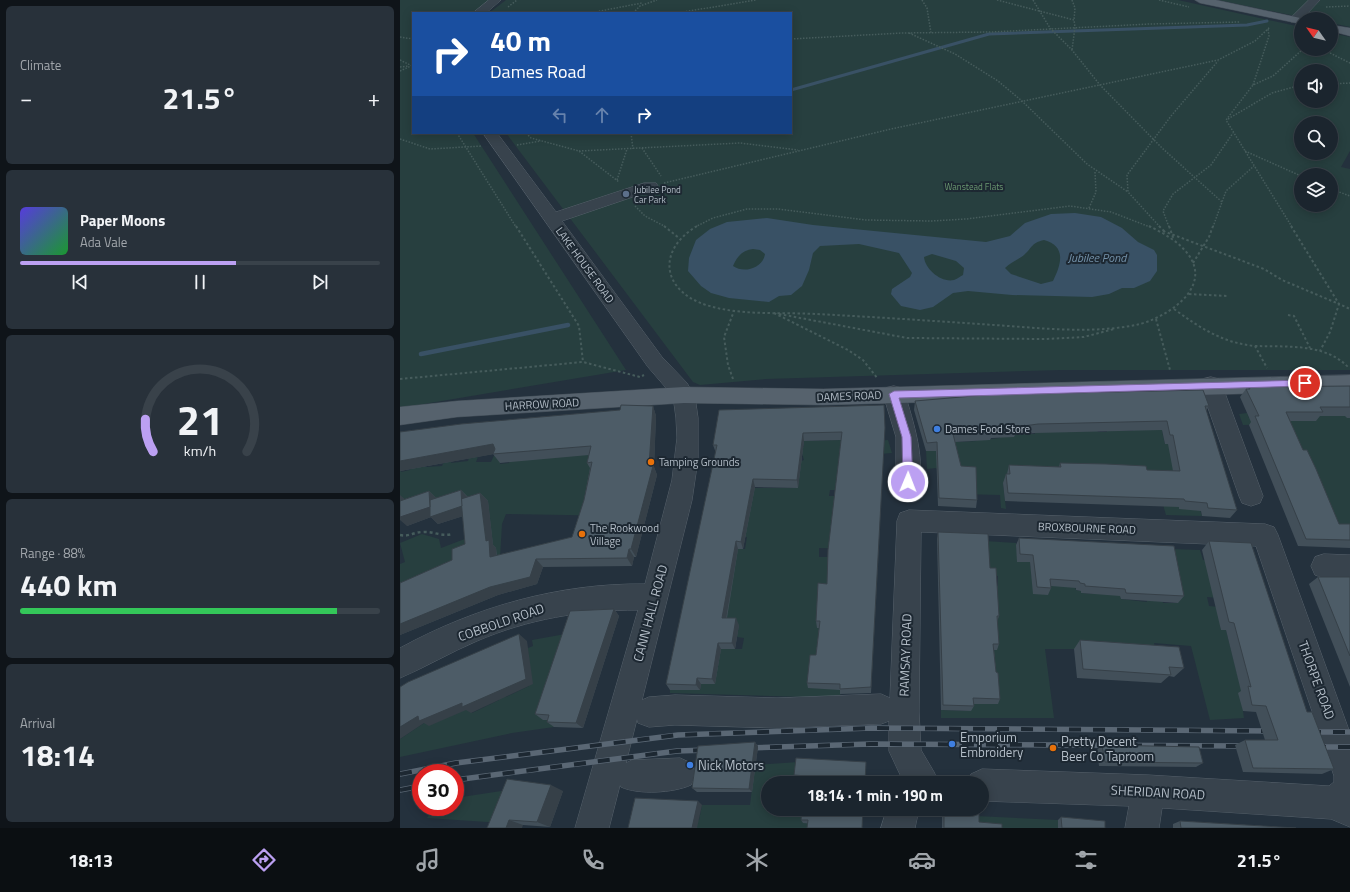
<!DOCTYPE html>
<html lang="en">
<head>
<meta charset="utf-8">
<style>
	:root { --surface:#1b252e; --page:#28313a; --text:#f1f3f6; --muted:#a0a5aa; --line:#39424a; --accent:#bca0f2 }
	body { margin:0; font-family:"Titillium Web",sans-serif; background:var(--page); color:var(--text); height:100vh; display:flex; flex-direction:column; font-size:15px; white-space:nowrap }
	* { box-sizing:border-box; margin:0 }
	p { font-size:13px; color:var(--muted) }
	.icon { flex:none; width:22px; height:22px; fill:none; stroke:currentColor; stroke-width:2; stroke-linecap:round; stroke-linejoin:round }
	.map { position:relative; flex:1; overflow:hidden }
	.sheet { display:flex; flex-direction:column; gap:6px; padding:6px; background:#0f1419; width:400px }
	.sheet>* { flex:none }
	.hud { position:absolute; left:12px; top:12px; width:380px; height:122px; border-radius:0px; box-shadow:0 2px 10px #0003,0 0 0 1px var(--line); background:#1a4fa0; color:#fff; overflow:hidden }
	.needle { width:26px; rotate:304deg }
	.buttons { position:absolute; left:894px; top:12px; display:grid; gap:8px }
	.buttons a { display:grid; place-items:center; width:44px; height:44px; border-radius:50%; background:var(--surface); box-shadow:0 2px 10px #0003,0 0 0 1px var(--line); font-size:20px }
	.speed { position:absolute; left:12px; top:764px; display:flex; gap:8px; font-size:20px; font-weight:700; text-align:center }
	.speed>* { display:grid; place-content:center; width:52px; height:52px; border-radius:50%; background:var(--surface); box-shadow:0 2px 10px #0003,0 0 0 1px var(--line); line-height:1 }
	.speed .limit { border:6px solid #d22; background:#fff; color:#111 }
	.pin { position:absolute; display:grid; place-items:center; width:34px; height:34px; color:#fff; margin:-17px; border:2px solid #fff; border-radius:50%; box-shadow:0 1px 4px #0007 }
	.me { position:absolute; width:44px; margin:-22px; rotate:1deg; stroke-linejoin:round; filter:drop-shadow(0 0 3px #0008) }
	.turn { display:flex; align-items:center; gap:14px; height:84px; padding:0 12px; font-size:18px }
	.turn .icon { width:52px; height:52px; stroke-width:2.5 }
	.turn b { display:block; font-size:28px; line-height:34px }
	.lanes { display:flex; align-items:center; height:38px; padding:0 12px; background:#0003; justify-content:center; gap:20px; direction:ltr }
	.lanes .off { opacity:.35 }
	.big { font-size:30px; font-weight:700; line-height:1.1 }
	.sheet .card { flex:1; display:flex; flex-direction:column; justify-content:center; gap:6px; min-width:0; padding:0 14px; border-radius:6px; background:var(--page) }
	.sheet .dial { align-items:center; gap:0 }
	.dial svg { height:104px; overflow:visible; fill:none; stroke:var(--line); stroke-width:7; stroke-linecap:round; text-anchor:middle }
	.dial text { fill:var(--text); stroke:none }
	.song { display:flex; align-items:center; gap:12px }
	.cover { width:48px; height:48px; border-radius:6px; background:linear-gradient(135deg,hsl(250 70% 55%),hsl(130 70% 35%)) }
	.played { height:4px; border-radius:2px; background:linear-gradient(90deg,var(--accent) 60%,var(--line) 60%) }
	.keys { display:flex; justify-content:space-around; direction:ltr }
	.heat { display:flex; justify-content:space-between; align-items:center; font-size:22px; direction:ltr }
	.charge { height:6px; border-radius:3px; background:linear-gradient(90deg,#34c759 88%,var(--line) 0) }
	.trip { position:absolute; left:361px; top:776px; width:228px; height:40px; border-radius:20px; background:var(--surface); box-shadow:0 2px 10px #0003,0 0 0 1px var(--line); font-weight:700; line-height:40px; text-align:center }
	.dock { display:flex; height:64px; justify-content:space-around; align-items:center; background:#0b0f12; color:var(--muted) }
	.dock .icon { width:28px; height:28px }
	.dock .active { color:var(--accent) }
	.dock b { font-size:18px; color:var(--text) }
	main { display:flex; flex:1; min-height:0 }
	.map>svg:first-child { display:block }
	.green { fill:#273f3f; fill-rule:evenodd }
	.water { fill:#395165; fill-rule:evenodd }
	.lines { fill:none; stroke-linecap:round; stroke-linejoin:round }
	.stream-far1 { stroke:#395165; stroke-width:3 }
	.stream { stroke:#395165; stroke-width:4.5 }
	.minor-casing { stroke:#56616b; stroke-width:1 }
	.major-casing { stroke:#414c56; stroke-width:1 }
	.path-far2 { stroke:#465c5c; stroke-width:1.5; stroke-dasharray:1.5 1.5; stroke-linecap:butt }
	.path-far1 { stroke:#465c5c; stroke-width:2; stroke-dasharray:2.5 2.5; stroke-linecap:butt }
	.path { stroke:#465c5c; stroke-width:2.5; stroke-dasharray:3 3; stroke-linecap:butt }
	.minor { fill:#38434d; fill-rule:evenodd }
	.major { fill:#56626d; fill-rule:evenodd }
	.rail-casing { stroke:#5a6774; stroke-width:5.5 }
	.rail { stroke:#1d2832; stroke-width:4; stroke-dasharray:12; stroke-linecap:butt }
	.wall { fill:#424f59 }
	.shaded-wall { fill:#364048 }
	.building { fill:#4d5c67; stroke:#364048 }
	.route { fill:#bca0f2; stroke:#7a689d }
	.service-dot { fill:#5c6f8a; stroke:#1d2832; stroke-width:1.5 }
	.shop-dot { fill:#3f7fe0; stroke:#1d2832; stroke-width:1.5 }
	.food-dot { fill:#e8710a; stroke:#1d2832; stroke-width:1.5 }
	.labels { text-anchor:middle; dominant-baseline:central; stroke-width:4; stroke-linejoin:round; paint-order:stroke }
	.far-park-label { font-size:9px; fill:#6b9971; stroke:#1d2832 }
	.far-poi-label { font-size:9px; fill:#b4bec8; stroke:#1d2832; text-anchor:start }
	.street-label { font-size:11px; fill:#b4bec8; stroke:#1d2832 }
	.poi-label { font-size:11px; fill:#b4bec8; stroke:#1d2832; text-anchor:start }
	.water-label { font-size:12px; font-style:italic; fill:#7492aa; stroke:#1d2832 }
	.near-street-label { font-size:13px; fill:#b4bec8; stroke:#1d2832 }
	.near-poi-label { font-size:13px; fill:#b4bec8; stroke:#1d2832; text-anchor:start }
</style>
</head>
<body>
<main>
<section class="sheet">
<div class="card"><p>Climate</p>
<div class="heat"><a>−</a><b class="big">21.5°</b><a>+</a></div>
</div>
<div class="card">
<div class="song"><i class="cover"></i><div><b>Paper Moons</b><p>Ada Vale</p></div></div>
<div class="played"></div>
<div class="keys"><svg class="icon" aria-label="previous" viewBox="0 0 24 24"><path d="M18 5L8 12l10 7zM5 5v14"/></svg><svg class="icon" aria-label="pause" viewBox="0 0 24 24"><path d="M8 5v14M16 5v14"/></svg><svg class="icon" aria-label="next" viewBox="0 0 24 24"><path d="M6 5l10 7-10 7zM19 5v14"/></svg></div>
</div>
<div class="card dial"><svg viewBox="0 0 100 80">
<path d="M14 69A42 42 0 1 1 86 69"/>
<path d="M14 69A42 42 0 0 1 8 44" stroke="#bca0f2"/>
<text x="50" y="56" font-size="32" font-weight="700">21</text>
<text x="50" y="72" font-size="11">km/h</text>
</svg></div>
<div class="card"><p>Range · 88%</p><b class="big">440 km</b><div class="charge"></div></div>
<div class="card"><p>Arrival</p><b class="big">18:14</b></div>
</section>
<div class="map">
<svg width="950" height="828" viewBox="0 0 950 828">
	<rect width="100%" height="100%" fill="#24313d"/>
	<g class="green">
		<path d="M0,0H91L73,13H13V133H73L226,370L0,408Z"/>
		<path d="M106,0H778L901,27V49H931V33L950,37V151L941,167L950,169V370H661L366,379L300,385L293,382L106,133H391V13H89ZM901,71H931V101H901ZM901,123H931V153H901ZM901,175H931V205H901Z"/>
		<path d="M818,0H950V27L931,23V19H910Z"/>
		<path d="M687,401L698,432H707L702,419L714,418L719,431H733L729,418L781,432L762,431L765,444H780L802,516L766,515L758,487L659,484L607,473V483H603L606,509L601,508L600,495L560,494L536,468L527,469L526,451L553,450L548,428L558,442L577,441L572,425L584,440L600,438L594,423H598L606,437H614L612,429L624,427L625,434H635L632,422Z"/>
		<path d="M847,413L849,418L944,414L950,418V533L931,532L881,424L843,425L839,414Z"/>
		<path d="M440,432L475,441L488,440L492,453L441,457L438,490H430L429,496H437L452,549L419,548V557H431L428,591L418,590L417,601H426L417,628H421L441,690L440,698L270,693V690H300L307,649H342L344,638L337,637L339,625H312L338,549H345L347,537L328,536L338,488H398L401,461L404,460L402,453L395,447H404V441L440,440Z"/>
		<path d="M104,448L100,464L109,463L110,460L206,452L223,516L106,514L102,524L100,558L0,591V564L5,562L0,543L22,534L39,539L41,548L91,529L88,502H0V460L5,457L1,472L10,470L12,462L26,467L42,466L48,453L55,452L51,463L68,461L71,451H80L76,462H91L97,449Z"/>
		<path d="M585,541L616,543L618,562H630L634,594L645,571L675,587L676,590L681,591V593L695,594L717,577L721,599L747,602L742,578L760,589L763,603H777L770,549L800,550L803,560L818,561L830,599L807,597L809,606L819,607L821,630H826L840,685L855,687L843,711L844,718L810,720L791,646L754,643L756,655L674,649H645L654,718H541V710L571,711V703L597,704L567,585L598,586V576L588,575Z"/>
		<path d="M171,633L142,719L156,720L154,727L112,733L0,757V739L63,697L72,713L99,700L98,679L106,697L129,686L128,648L133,646L132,640Z"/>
		<path d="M398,762L432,781V783H368V809H404L410,823L409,828H266L268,818L299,820L302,805H350L355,765Z"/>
		<path d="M108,790L119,824L27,818L34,807H55V798Z"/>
		<path d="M576,816L658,820V828H598L576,825Z"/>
	</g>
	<path class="water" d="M675,213L701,217L722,228L738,242L754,250L757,255V271L750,281L734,288H722L709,294L692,297L612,295L568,291L553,293L533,307L520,310L501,306L491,294L492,289L510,277L512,273L499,253L459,244L420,246L413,253L409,270L402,286L391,295L379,296L369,302L329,298L311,293L301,286L288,271L289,258L296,240L310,229L327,222L367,218L413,225L586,242L610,236L625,223L651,214ZM644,240C667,246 661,265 653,281L641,284L611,274L605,268C611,262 618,260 624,255C633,247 631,243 644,240ZM353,249L360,250L365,254C363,268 344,274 333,266C337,256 343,250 353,249ZM532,254L556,261L564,268L563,275C561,276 557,279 554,280C541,283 525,269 524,257Z"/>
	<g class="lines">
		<path class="stream-far1" d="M391,90L589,34L847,25L867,21"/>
		<path class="stream" d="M21,354L168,325"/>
		<defs>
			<g id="minor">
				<path d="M89,0H101L86,13H73Z"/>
				<path d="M909,0H920L899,22H891L889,20Z"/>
				<path d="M83,133H97L156,212L244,183H256L258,186L256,189L162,221L262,357L287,383L295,397L298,418V459L292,500L242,700L249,697L275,695L377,698L481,694L490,698L497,521L500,513L509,510L865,524L874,527L878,535L950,733V827L931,819L762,808L759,828H725L729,806L582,801V783H567L571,774L582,769L748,775L929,786L934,782V776L856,546L521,532L519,712L521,750L534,772L539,783H504L489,751V721L481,724L377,728L275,725L249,727L238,723L237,719L226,763L232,760L280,758L291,763L296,774L291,785C273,793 239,795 221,787L220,785L209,828H175L238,610C182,610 128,619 77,641C51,652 26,667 0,678V648C75,607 159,583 245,584L272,480L277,438L276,418L273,396L248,367Z"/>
				<path d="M811,377L819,379L822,385L863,496L860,503L851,506L842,503L839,496L800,385L803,379Z"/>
				<path d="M494,386L502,388L505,394C512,418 528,465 516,489L508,492L500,489L496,482V437L483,394L486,388Z"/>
				<path d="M924,554L950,555V579L924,578L915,575L911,566L915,557Z"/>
				<path d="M487,809H519L515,828H481Z"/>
			</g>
			<g id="major">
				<path d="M795,0H816L905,19H901V24L800,3Z"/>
				<path d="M931,25L950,28V36L931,31Z"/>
				<path d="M950,375V391L423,405L284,403L57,417L0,425V407L57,401L284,387L423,389Z"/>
			</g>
		</defs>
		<use href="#minor" class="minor-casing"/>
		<use href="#major" class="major-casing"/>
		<g class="path-far2">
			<path d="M522,0L527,8L531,33"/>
			<path d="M597,0L674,20L675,27L672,50"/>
			<path d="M633,0L650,28L672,50L700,85L762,148L822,202"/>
			<path d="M672,0L675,8L674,20"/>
			<path d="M759,0L789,7"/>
			<path d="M108,7L117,0"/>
			<path d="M926,7L950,6"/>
			<path d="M190,13L242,3"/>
			<path d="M233,13L240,6L257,0"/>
			<path d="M277,13L356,0"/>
			<path d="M509,33L555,54L598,81L622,101L687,164L728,192"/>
			<path d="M0,37L13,39"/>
			<path d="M391,39L502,33L591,32L750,24L840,22"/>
			<path d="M922,49L950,63"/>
			<path d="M0,60L12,66"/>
			<path d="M0,67L9,66"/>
			<path d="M0,71L13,65"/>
			<path d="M931,84L950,83"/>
			<path d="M853,85L869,36L868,29"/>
			<path d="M828,119L872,93L901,85"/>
			<path d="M57,133L116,227"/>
			<path d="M126,133L131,138L179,151L219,182"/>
			<path d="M231,133L233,149"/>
			<path d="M0,139L30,149L82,146"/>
			<path d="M117,145L141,141"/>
			<path d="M242,148L261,176"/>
			<path d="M179,151L340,143L398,150"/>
			<path d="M845,151L901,176"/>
			<path d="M217,180L227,149"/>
			<path d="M264,183L491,129L818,60L855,41L870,27"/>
			<path d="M931,189L950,196"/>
			<path d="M235,206L245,216L266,227"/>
			<path d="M689,208L696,192L695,172"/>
			<path d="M295,227L313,218L347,209H378L466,220L531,221L566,219L670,206L711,212L750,227"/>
			<path d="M760,227L728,192L727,175L771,116L818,61"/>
			<path d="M769,227L763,211L773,194L811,165L833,133"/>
			<path d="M813,227L826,191L854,166"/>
			<path d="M892,227L826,120L853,85L873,76L903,49"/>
		</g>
		<g class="path-far1">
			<path d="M116,226L179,326L183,362"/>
			<path d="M264,226L279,238"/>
			<path d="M297,226C257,250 261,290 306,305C341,316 380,312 416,314C475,317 535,321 594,325C641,328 689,334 736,325C764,319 814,289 788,254C778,241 763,233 749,226"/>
			<path d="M759,226L765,232"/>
			<path d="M769,226L774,240"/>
			<path d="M891,226L939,304L950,309"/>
			<path d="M763,231L864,269L882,280L939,304L930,332L920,351"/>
			<path d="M793,263L809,237L813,226"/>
			<path d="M789,294L827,296"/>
			<path d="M774,309C800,328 823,343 855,346L867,368"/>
			<path d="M374,313L448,350L463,360L478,379"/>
			<path d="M379,314L507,338L646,339L684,337L714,329"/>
			<path d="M888,315L894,316L910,348"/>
			<path d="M756,319L770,370"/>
			<path d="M855,346C886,347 925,343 948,367"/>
			<path d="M0,379L183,362L240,377L244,375"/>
			<path d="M333,379L328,365L324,337L334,311"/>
		</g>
		<path class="path" d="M0,535C9,537 14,532 23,532C33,531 41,537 52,534"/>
		<use href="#minor" class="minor"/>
		<use href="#major" class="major"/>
		<defs>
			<g id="rail">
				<path d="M909,732H950"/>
				<path d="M914,747H950"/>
				<path d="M346,748L470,744L846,746"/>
				<path d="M0,774L56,763L278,735L471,728L873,731"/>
				<path d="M55,780L277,751L308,750"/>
				<path d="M0,790L21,786"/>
			</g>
		</defs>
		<use href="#rail" class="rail-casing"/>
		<use href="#rail" class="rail"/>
	</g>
	<g class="wall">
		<path d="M950,386V418H947L945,416H920L916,421H890L903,450L939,524H950V548L898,546L849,425L851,422L840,397L846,389H848L849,387Z"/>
		<path d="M620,394L809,406L806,411L837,510L830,518L802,516L801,511L779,509V507L605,501L603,483L606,474H607L609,465L659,467L660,463L747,470L773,471L768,444H765L762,430L635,433L615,435L614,437L591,438L590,440L555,442L561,466L577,500L576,508L538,506L536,451H526L514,410L515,401Z"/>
		<path d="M484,405L471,693L440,694V690L408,688L407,683L416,655L419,628H417L416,621L427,584L441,440L404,441L398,488L355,487L343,549H338L327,618L339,625L335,649H321L315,684H301L300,690H270L266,684L316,453L313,445Z"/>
		<path d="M253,406L256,416L254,467L257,475L236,557H234L232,566L143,567L137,584L98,595L0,635V583L52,560L65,544L63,516L38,524L31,517L7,526L5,499L29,491L36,498L61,490L68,497L80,493L88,501L93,545L96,548L97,556L172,537L184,500L190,468L187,463L189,455L100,463L93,454L0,471V432L220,410Z"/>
		<path d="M538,532L590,568L599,616L597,622L599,644L597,650H594L596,672L600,699L598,704H574V706L571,711L541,710L537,539Z"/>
		<path d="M619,538L784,596L778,603L721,599L720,596L681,593V591L676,590V588L651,586V588L648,595L633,594L630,562H617L616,545Z"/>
		<path d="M809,541L907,712L934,769L922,774L843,772L835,745L845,740H865L856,712L843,711L838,693L841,691L826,630H821L802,550Z"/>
		<path d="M918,577H950V687L909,584Z"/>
		<path d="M214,609L219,616L183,728L154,727L147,722V720H143L135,714Z"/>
		<path d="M680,640L784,668L774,677L769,676L761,683L677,678L674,649Z"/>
		<path d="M355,742L358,747L352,792H297L292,788Z"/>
		<path d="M702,745L803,763L796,767L699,766L697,750Z"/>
		<path d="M466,762V766L406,779H396L394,775Z"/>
		<path d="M163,791L150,827L123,825L87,828Z"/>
		<path d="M402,809L463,828L403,823L401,820Z"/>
		<path d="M544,810L579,822L602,828H542V814Z"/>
		<path d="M661,817L705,828H658V820Z"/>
		<path d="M780,821L896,828H773V824Z"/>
	</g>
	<g class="shaded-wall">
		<path d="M253,406L256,416L254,467L257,475L236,557L231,549L249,466Z"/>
		<path d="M403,433L404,441L398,488L397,480Z"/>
		<path d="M485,436L471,693V687Z"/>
		<path d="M93,444L100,453L0,471V461Z"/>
		<path d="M353,479L355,487L343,549L341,542Z"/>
		<path d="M61,490L68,498L70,514L38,524L31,517L7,526L0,520V510L29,491L37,499Z"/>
		<path d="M80,493L88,501L93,545L96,548L97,565L90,557L86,541Z"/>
		<path d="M0,495L6,500L0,504Z"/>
		<path d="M336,541L338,549L325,625L322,618Z"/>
		<path d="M229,549L234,557L232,566L227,558Z"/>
		<path d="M136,559L143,567L137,584L98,595L0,635V624Z"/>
		<path d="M214,609L219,616L183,728L176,723Z"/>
		<path d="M336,618L339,625L335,649L332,643Z"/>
		<path d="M119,634L127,641L133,684L71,713L66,710L29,726L24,723L0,739V727Z"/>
		<path d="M318,643L321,649L315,684L312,679Z"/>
		<path d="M297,678L301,684L300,690L296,685Z"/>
		<path d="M355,742L358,747L352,792L349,789Z"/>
		<path d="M151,785L163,791L150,827L137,822Z"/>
		<path d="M298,801L302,805L297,828H292Z"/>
		<path d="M109,820L123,825L122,828H106Z"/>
	</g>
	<g class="building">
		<path d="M950,386V407H920L923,412H886L903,450H907L916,469L939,524H950V540L906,539L855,416H859L846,389H850L849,387Z"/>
		<path d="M803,390L809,406H805L837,510L808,508L807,503L785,501L784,499L608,493L606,474H610L609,465L661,467L660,463L706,464L746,466L747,470L780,471L773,435H770L767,421L638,424L616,427L617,429H592V431L553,434L561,466L576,467L577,500L539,498L537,442L527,443L515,401L608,393H620V394Z"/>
		<path d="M221,405L253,406L249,466H253L231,549H229L227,558L136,559L130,577L90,587L0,624V583L52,560V549L65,544L61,499L80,493L86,541L89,540L90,557L172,537L184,500L192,462L187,463L191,446L93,454L95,449L93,444L0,461V432L61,424L220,410Z"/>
		<path d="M484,405L485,428L471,687L440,689V684L407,683L410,655H416L420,621H416L418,583L427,584L428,550L442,432L403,433L397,480L353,479L341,542L336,541L322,618H336L332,643H318L312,679L297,678L296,685L266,684L317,445H313L319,410Z"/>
		<path d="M61,490L62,506L30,517V500Z"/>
		<path d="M29,491L30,507L0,517V501Z"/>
		<path d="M538,532L588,534L590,568H596L599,616H597L599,644H593L596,672L598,673L600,699L573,698L574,706L543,705Z"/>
		<path d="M619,538L774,546L784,596L726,593L725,589L685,586V584L680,583L679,581L650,579L651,588L637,587L633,555L620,554Z"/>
		<path d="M809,541L851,543L907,712H912L934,769L853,768L845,740H878L866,706L852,705L848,686L851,687L834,623L829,622Z"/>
		<path d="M918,577H950V656Z"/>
		<path d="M214,609L176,723L147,722L149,715L135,714L170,611Z"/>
		<path d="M119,634L126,679L62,707V703L19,721L18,716L0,727V687L8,682Z"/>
		<path d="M680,640L779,647L784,668L769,667L771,675L683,669Z"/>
		<path d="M355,742L349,789L292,788L298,746Z"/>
		<path d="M702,745L799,747L803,763L705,762Z"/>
		<path d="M396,758L466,762L465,783H405L406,776L394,775Z"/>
		<path d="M107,779L151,785L137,822L109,820L106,828H87Z"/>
		<path d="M235,798L298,801L292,828H228Z"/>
		<path d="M402,809H463L462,828H407L408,820H401Z"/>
		<path d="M544,810L579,812V822L602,824V828H544Z"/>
		<path d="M661,817L705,821V828H662Z"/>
		<path d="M780,821L896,828H781Z"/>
	</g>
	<path class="route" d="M905,380L910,383L905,386L499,398L511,437L513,482L508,487L503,482L502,437L489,394L494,391Z"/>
	<circle class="service-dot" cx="226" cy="194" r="4"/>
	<g class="shop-dot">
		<circle cx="537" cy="429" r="4"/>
		<circle cx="552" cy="744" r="4"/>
		<circle cx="290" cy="765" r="4"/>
	</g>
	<g class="food-dot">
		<circle cx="251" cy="462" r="4"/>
		<circle cx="182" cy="534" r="4"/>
		<circle cx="653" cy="748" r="4"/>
	</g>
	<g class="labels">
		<g class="far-park-label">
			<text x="574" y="186">Wanstead Flats</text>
		</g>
		<g class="far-poi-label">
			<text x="234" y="189">Jubilee Pond<tspan x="234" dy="10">Car Park</tspan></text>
		</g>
		<g class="street-label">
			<text transform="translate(185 265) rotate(54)">LAKE HOUSE ROAD</text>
			<text transform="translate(449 396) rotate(-2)">DAMES ROAD</text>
			<text transform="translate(142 404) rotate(-3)">HARROW ROAD</text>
			<text transform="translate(687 528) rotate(2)">BROXBOURNE ROAD</text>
		</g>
		<g class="poi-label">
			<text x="545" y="429">Dames Food Store</text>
			<text x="259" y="462">Tamping Grounds</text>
			<text x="190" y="528">The Rookwood<tspan x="190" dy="13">Village</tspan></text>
		</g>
		<g class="water-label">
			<text x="697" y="257">Jubilee Pond</text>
		</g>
		<g class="near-street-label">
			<text transform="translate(250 613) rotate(-75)">CANN HALL ROAD</text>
			<text transform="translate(101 622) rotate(-19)">COBBOLD ROAD</text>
			<text transform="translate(505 655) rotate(-88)">RAMSAY ROAD</text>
			<text transform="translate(917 680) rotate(70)">THORPE ROAD</text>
			<text transform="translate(758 792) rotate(3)">SHERIDAN ROAD</text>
		</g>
		<g class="near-poi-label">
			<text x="560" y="737">Emporium<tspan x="560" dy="15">Embroidery</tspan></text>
			<text x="661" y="741">Pretty Decent<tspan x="661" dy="15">Beer Co Taproom</tspan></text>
			<text x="298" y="765">Nick Motors</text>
		</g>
	</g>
</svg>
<div class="buttons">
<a><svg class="needle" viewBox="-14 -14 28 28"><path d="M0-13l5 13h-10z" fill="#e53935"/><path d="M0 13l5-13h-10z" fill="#a0a5aa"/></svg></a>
<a><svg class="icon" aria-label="sound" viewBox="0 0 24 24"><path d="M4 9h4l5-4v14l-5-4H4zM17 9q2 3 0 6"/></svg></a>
<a><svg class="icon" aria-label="search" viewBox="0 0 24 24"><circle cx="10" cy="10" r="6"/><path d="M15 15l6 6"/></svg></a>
<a><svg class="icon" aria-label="layers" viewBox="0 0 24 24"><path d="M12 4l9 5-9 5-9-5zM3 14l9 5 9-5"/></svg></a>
</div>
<div class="speed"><div class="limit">30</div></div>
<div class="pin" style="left:905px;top:383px;background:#d93025"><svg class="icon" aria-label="arrive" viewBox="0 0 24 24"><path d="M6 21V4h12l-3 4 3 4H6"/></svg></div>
<svg class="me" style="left:508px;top:482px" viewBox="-20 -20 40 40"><circle r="17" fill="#bca0f2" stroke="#fff" stroke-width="3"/><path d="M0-11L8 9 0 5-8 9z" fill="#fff"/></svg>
<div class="trip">18:14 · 1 min · 190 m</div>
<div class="hud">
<div class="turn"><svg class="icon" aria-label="right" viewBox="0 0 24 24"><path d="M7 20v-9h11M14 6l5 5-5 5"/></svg><div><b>40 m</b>Dames Road</div></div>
<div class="lanes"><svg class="icon off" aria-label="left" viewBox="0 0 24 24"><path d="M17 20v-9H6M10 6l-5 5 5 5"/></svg><svg class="icon off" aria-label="ahead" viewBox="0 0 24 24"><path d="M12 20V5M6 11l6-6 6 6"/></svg><svg class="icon" aria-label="right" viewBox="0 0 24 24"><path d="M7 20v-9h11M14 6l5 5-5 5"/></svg></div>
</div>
</div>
</main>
<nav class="dock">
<b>18:13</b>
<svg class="icon active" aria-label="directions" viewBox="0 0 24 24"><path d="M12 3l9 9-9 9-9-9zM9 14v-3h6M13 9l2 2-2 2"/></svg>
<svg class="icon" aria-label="music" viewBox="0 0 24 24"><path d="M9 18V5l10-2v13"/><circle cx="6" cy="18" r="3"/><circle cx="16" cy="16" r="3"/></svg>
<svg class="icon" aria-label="phone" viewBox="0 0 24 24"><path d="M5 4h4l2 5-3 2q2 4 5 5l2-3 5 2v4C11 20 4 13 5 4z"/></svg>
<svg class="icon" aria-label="climate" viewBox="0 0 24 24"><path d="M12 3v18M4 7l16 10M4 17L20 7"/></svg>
<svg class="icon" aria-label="car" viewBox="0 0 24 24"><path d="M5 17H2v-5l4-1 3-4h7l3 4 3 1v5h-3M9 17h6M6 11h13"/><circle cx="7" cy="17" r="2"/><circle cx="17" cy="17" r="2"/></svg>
<svg class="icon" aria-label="filters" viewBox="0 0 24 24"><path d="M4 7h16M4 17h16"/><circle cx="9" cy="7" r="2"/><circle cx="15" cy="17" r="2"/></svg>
<b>21.5°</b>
</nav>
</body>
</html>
